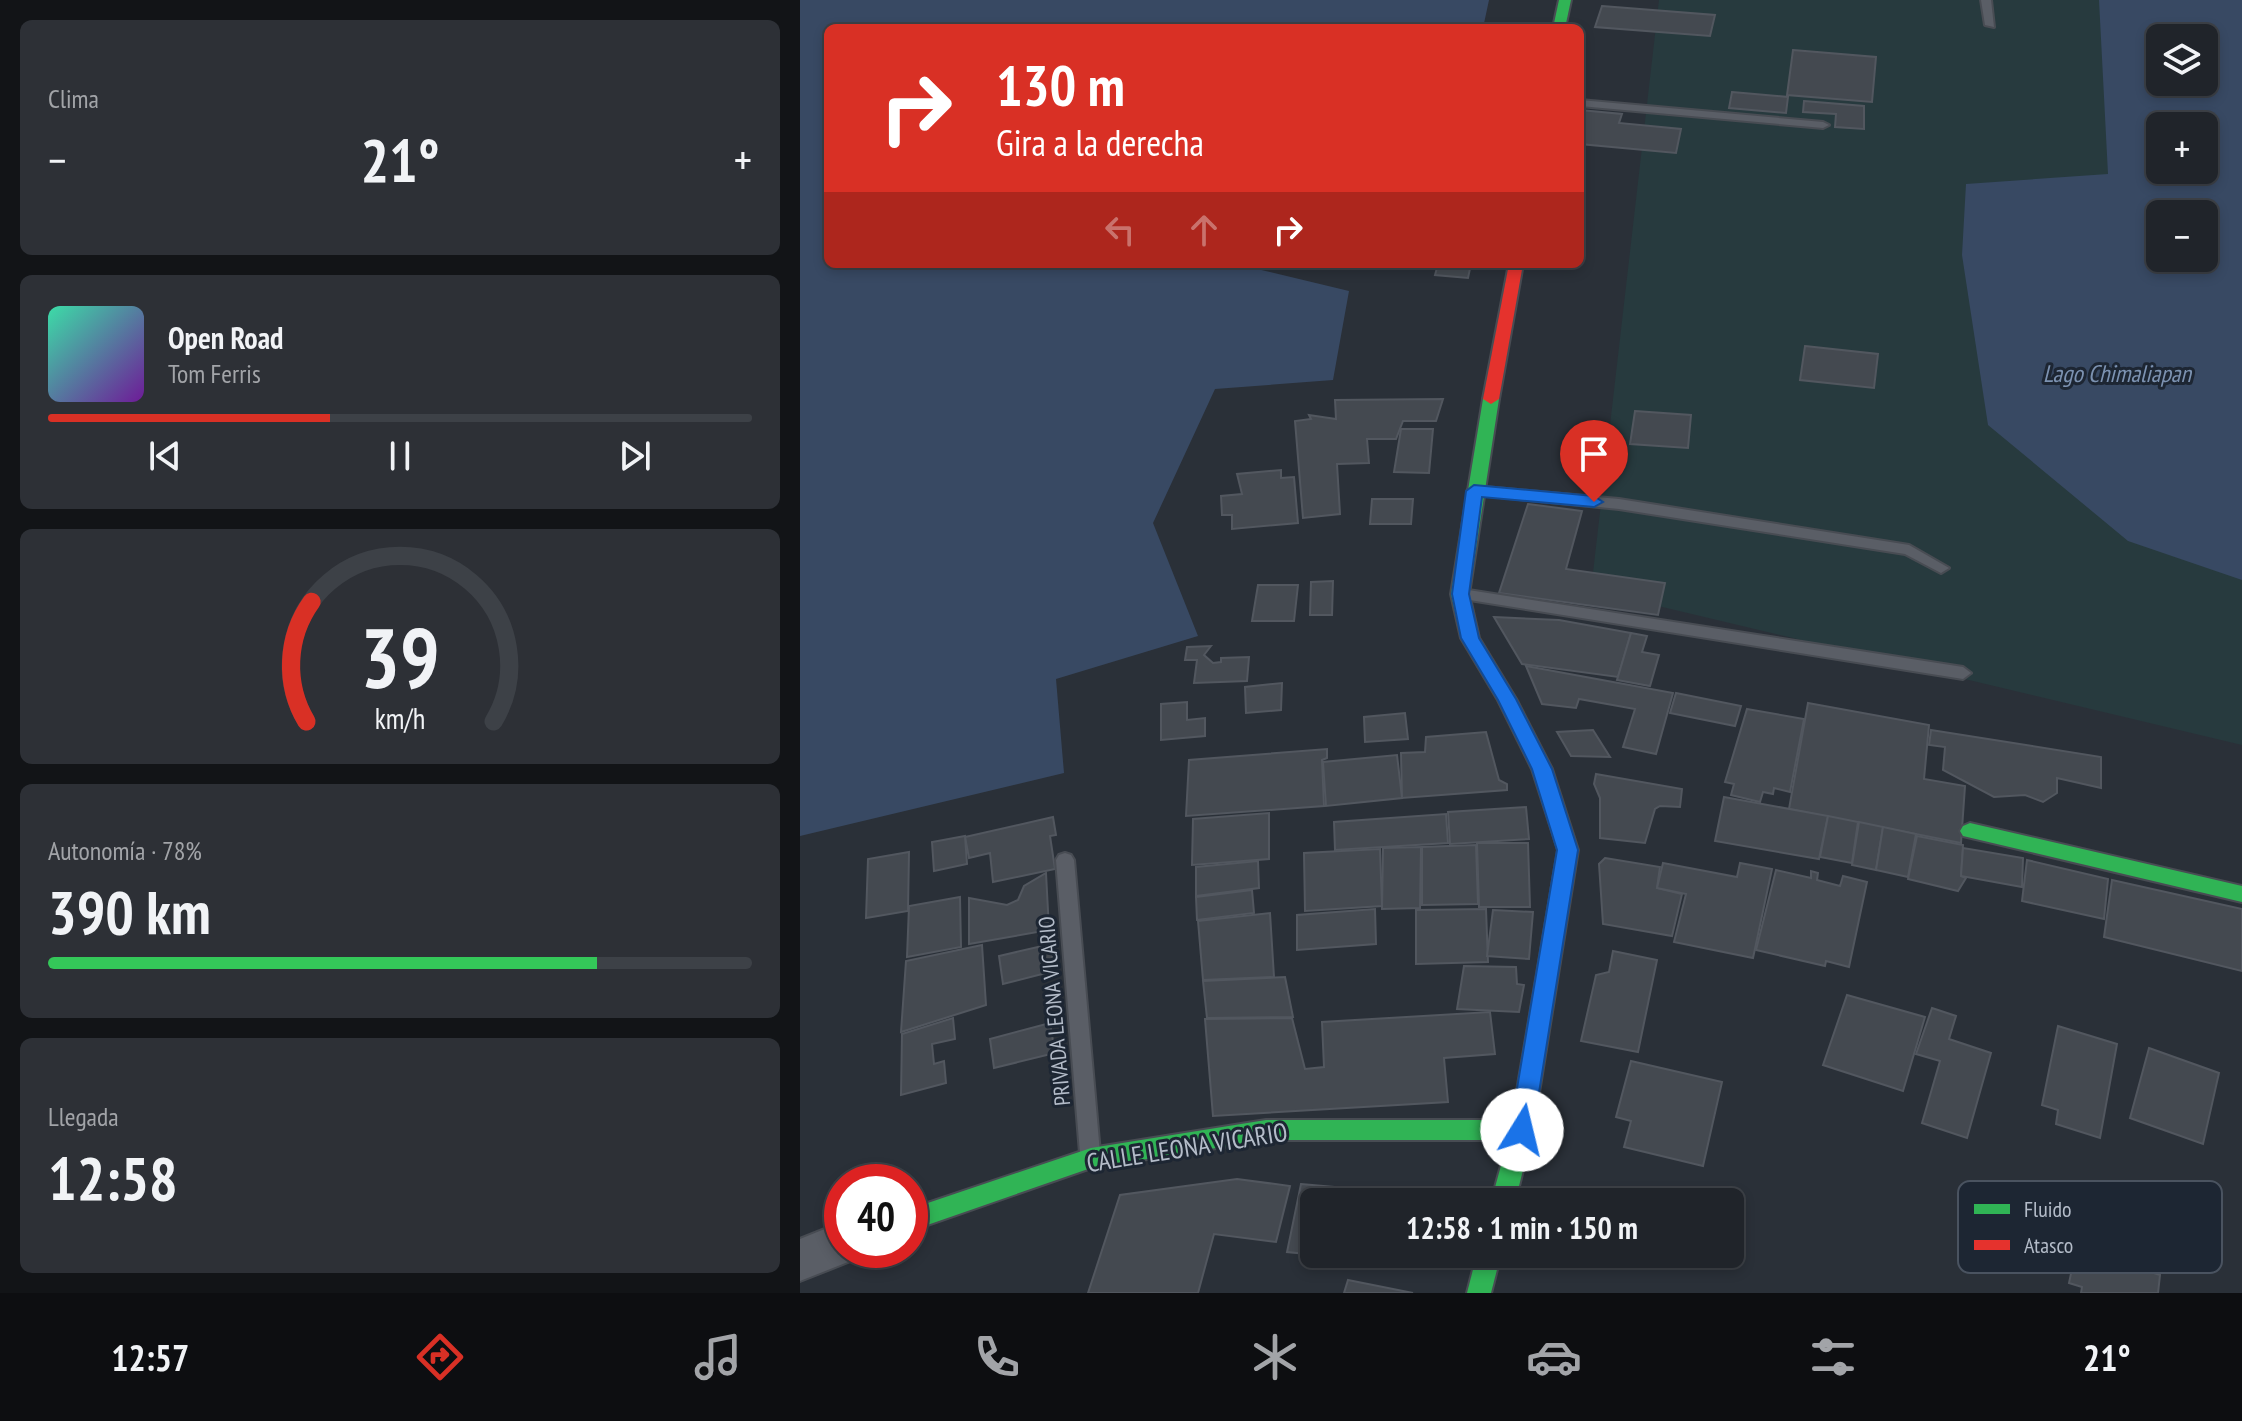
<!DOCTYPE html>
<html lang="es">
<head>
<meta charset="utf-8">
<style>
	:root { --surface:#20242a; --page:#2d3036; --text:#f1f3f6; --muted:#a2a4a8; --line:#3d4147; --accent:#d93025 }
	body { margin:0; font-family:"PT Sans Narrow",sans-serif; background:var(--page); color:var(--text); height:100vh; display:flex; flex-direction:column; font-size:30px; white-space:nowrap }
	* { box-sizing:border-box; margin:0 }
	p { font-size:26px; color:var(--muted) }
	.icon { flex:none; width:44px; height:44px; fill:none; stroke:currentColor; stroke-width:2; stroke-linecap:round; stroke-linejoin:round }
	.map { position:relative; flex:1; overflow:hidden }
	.side { display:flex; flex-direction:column; gap:20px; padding:20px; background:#121417; width:800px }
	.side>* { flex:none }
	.top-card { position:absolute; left:24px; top:24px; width:760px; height:244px; border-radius:12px; box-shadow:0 4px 12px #0003,0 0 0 2px var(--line); background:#d93025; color:#fff; overflow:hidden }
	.fabs { position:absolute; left:1346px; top:24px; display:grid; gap:16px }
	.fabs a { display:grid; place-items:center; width:72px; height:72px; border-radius:12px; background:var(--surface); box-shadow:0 4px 12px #0003,0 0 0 2px var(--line); font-size:40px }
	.speed { position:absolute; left:24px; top:1164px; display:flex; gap:16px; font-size:40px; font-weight:700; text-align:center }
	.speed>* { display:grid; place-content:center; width:104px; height:104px; border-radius:50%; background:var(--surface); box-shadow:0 4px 12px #0003,0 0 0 2px var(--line); line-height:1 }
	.speed .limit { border:12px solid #d22; background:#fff; color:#111 }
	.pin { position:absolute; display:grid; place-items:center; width:68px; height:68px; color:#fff; margin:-82px -34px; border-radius:50% 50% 50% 0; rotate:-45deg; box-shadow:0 0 8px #0007 }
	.pin .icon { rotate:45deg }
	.me { position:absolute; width:88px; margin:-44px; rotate:9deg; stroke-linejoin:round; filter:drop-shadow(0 0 6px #0008) }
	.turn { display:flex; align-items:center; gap:28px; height:168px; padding:0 40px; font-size:36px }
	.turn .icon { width:104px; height:104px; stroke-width:2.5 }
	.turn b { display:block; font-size:56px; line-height:68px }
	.lanes { display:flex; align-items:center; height:76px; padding:0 40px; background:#0003; justify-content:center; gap:40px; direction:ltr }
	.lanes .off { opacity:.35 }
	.big { font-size:60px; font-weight:800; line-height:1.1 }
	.side .widget { flex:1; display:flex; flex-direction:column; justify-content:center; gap:12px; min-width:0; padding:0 28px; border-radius:12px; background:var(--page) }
	.side .dial { align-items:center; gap:0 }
	.dial svg { height:208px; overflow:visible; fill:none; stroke:var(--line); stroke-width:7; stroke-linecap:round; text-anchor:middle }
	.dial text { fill:var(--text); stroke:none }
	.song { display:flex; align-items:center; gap:24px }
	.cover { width:96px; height:96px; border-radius:12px; background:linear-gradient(135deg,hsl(160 70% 55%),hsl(280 70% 35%)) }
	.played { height:8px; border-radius:4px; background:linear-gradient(90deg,var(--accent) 40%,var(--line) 40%) }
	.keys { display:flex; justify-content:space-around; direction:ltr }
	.heat { display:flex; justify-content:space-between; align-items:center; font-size:44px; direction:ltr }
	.charge { height:12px; border-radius:6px; background:linear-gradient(90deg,#34c759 78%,var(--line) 0) }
	.trip { position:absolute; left:500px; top:1188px; width:444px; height:80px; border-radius:12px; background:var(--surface); box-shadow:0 4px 12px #0003,0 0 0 2px var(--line); font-weight:800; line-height:80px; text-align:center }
	.dock { display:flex; height:128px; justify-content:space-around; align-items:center; background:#0d0e11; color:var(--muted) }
	.dock .icon { width:56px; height:56px }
	.dock .active { color:var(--accent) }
	.dock b { font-size:36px; color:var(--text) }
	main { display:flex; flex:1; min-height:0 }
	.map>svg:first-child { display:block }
	.green { fill:#273a3e; fill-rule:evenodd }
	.water { fill:#384963; fill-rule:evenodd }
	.building { fill:#444950; stroke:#52575f; stroke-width:2 }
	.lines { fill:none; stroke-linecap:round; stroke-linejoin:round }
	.lane-casing { stroke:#484c53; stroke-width:4 }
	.street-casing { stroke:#484c53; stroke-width:4 }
	.fast-casing { stroke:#484c53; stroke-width:4 }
	.jam-casing { stroke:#484c53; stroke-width:4 }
	.lane { fill:#5a5e66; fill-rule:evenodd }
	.street { fill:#5a5e66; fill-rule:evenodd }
	.fast { fill:#30b455; fill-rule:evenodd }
	.jam { fill:#e5322d; fill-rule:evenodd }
	.route { fill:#1a73e8; stroke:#114b97; stroke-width:2 }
	.labels { text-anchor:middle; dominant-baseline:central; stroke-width:6; stroke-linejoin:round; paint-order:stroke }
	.street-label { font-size:22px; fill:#b4bcc9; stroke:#1d2633 }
	.water-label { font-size:24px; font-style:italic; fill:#7c92b1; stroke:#1d2633 }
	.near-street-label { font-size:26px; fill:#b4bcc9; stroke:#1d2633 }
	.key { fill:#1d2633; stroke:#4a5360; stroke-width:2 }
	.key-label { font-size:22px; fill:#b4bcc9 }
</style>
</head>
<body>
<main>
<section class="side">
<div class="widget"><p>Clima</p>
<div class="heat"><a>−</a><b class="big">21°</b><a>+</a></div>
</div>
<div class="widget">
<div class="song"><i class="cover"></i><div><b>Open Road</b><p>Tom Ferris</p></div></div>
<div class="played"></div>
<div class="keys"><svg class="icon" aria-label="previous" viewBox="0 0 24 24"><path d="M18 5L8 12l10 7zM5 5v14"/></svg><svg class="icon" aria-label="pause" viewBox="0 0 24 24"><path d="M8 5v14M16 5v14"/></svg><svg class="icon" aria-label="next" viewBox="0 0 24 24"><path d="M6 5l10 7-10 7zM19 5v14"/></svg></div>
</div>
<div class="widget dial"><svg viewBox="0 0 100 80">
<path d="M14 69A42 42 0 1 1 86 69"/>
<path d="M14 69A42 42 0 0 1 16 23" stroke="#d93025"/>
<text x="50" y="56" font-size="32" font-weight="700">39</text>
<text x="50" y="72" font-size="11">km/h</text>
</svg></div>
<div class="widget"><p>Autonomía · 78%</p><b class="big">390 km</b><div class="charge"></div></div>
<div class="widget"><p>Llegada</p><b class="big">12:58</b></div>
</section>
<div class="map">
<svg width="1442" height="1293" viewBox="0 0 1442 1293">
	<rect width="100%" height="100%" fill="#2a3038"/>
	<path class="green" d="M859,0H1442V745L791,590ZM1360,38H1404V82H1360ZM1360,126H1404V170H1360ZM1360,214H1404V258H1360Z"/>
	<g class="water">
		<path d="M0,0H689L683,28H28V264H436L549,291L533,380L415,389L353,523L398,636L256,679L264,773L0,836Z"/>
		<path d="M1299,0H1442V580L1328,541L1188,425L1162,255L1166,184L1308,174ZM1360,38H1404V82H1360ZM1360,126H1404V170H1360ZM1360,214H1404V258H1360Z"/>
	</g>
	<g class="building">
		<path d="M802,6L915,15L910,36L795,27Z"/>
		<path d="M993,50L1076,57L1072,102L987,95Z"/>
		<path d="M932,92L988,97L986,113L929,108Z"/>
		<path d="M1004,101L1064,106V129L1035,127L1036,114L1003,112Z"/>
		<path d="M780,110L822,114L819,123L881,129L876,153L780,144Z"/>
		<path d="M638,264H671L668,278L635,275Z"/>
		<path d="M1005,346L1078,354L1074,388L1000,380Z"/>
		<path d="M643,399L636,421H603L596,439H567L569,463L537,464L540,514L503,518L495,421L511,419L509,415L536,419L535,400Z"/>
		<path d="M835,411L891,415L888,448L830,444Z"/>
		<path d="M601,429H633L629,473L594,472Z"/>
		<path d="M481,470V478L494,477L498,523L432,529V515H422L421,496L442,494L437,474Z"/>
		<path d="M572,499H613L611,524H570Z"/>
		<path d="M728,504L782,511L766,569L865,583L858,615L699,593Z"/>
		<path d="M533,581L532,615H510L511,582Z"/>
		<path d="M458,585H498L494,621H452Z"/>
		<path d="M694,617L759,620L831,633L818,677L722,664Z"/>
		<path d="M831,633L847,636L842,652L859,655L850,686L817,680Z"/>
		<path d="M411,646L404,655L413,663L421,662V658L449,657L447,681L394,683L397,660H385L387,647Z"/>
		<path d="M726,666L873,693L856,754L823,747L835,709L779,699L776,708L742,704Z"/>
		<path d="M482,683L481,710L446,713L445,687Z"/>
		<path d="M876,693L941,706L935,726L870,713Z"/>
		<path d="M387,702V720L405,718V736L361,740V704Z"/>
		<path d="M1008,703L1129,725L1124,779L1165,786L1161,843L989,809Z"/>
		<path d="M947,709L1004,719L990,792L974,788L973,794L963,792L960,802L931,795L934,784L925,782Z"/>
		<path d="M605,713L608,739L565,742L564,717Z"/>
		<path d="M793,730L810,757L771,756L757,732Z"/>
		<path d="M1131,730L1301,757V788L1257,778V793L1243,802L1225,795L1194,797L1143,770L1145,747L1129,745Z"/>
		<path d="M686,732L699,780L707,784V790L602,798L601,753L625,752L626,737Z"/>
		<path d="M527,749V758L522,760L524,806L386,816L389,760Z"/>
		<path d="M597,755L602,798L526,806L523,762Z"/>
		<path d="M796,774L882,789L880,807L860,806L855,809L845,843L800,838V798L794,784Z"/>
		<path d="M924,797L1028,816L1019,859L915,841Z"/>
		<path d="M726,807L729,839L650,844L648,812Z"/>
		<path d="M469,813V859L392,865L393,819Z"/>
		<path d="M646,814L648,843L535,850L534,822Z"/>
		<path d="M1028,816L1058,822L1052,863L1020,857Z"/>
		<path d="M253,817L256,835L250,836L255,869L193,882L190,853L169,858L165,837Z"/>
		<path d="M1059,822L1083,827L1076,870L1052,865Z"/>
		<path d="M1083,827L1116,834L1108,877L1076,870Z"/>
		<path d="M165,836L167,864L134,871L132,842Z"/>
		<path d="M1117,836L1163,845L1161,876L1166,878L1158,891L1108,879Z"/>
		<path d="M677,843H728L730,907H679Z"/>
		<path d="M676,845L678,904L622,905V847Z"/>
		<path d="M621,847L620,908L582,909L583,848Z"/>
		<path d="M1163,848L1223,858L1222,887L1161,876Z"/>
		<path d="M580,849L582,906L505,911L504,853Z"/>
		<path d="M109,852L108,911L66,918L68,859Z"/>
		<path d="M805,858L860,867L857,888L882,894L872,936L803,924L799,864Z"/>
		<path d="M1227,860L1308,879L1304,919L1222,901Z"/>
		<path d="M458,861L459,888L396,896V867Z"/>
		<path d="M863,863L937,877L940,863L972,869L953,958L874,942L886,894L857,888Z"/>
		<path d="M976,870L1011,878V871L1018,873L1017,880L1040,886L1043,876L1067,882L1049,967L1026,961L1025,966L956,950Z"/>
		<path d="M246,873L249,930L169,944V898L207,905L218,900L224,886Z"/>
		<path d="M1312,880L1442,909V971L1304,937Z"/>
		<path d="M452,890L454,913L397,920L396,897Z"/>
		<path d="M160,897L161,947L107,957L109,906Z"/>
		<path d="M575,909L576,944L497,950V915Z"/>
		<path d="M686,909L688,962L616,964V910Z"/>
		<path d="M693,910L733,912L729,959L687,956Z"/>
		<path d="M470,913L474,977L403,980L398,921Z"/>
		<path d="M251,944L254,971L203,984L199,956Z"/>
		<path d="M182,945L186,1005L101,1032L106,961Z"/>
		<path d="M813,951L857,960L838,1052L781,1041L796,975L809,972Z"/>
		<path d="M664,966L716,967L717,984L724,985L719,1012L657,1009Z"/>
		<path d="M485,977L493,1017L407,1018L403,981Z"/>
		<path d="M1047,995L1125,1017L1103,1091L1023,1065Z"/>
		<path d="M1132,1008L1156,1016L1149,1039L1191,1053L1167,1138L1122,1123L1140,1061L1116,1054Z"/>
		<path d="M690,1012L695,1054L644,1058L648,1102L413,1116L405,1019L492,1018L505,1069L524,1067L522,1022Z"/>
		<path d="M153,1018L155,1039L132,1044L134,1064L144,1061L146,1083L101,1095L102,1034Z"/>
		<path d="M250,1023L255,1053L194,1068L190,1039Z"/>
		<path d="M1258,1026L1317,1044L1300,1138L1256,1124L1258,1110L1242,1105Z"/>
		<path d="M1349,1048L1419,1073L1403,1144L1330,1118Z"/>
		<path d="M831,1061L922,1082L903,1166L824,1147L831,1121L816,1117Z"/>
		<path d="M437,1179L490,1186L476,1242L414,1234L398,1293H288L320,1195Z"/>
		<path d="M501,1184L601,1193L599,1202H514V1254H591L590,1262L487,1252Z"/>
		<path d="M1296,1254L1360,1275L1358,1293H1281L1282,1287L1269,1283L1273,1264L1293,1270Z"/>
		<path d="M548,1280L613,1293H544Z"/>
	</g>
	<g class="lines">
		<defs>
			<g id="lane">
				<path d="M1181,0H1191L1194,27L1185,25Z"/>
				<path d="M780,100L1023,122L1029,125L1023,128L780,106Z"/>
				<path d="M674,486L819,499L1109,545L1149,568L1141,573L1105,554L819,509L669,494L667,491L669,488Z"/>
				<path d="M662,589L1163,667L1171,673L1163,679L657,598L654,594Z"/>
				<path d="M265,853L271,855L274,860L300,1153L297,1159L290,1162L283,1159L280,1153L256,860L259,855Z"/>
			</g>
			<path id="street" d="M42,1222V1250H61L58,1258L0,1281V1239Z"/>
			<g id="fast">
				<path d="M759,0H771L765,28H753Z"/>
				<path d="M691,394L699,399L669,594L679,638L716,699L752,769L778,850L733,1130L715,1202H691L708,1140H466L291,1168L110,1231V1209L291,1148L466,1120H712L758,850L732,769L698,700L661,638L651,594L683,399Z"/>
				<path d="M1170,823L1442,886V902L1163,836L1160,831L1163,826Z"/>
				<path d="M677,1254H701L691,1293H667Z"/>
			</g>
			<path id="jam" d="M709,264H723L699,399L691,404L683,399Z"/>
		</defs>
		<use href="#lane" class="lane-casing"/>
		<use href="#street" class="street-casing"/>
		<use href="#fast" class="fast-casing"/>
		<use href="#jam" class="jam-casing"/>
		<use href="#lane" class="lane"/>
		<use href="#street" class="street"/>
		<use href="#fast" class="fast"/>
		<use href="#jam" class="jam"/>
	</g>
	<path class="route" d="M674,485L794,496L803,502L794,507L682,497L669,594L679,638L716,699L752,769L778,850L733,1130L730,1137L722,1140L714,1137L710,1130L757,850L732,769L698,700L661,638L652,594L666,491Z"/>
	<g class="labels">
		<g class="street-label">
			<text transform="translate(254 1011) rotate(-95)">PRIVADA LEONA VICARIO</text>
		</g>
		<g class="water-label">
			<text x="1317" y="373">Lago Chimaliapan</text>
		</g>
		<g class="near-street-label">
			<text transform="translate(387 1147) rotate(-9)">CALLE LEONA VICARIO</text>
		</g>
	</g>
	<rect x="1158" y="1181" width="264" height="92" rx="12" class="key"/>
	<rect x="1174" y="1204" width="36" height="10" fill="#30b455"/>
	<rect x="1174" y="1240" width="36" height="10" fill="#e5322d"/>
	<g class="key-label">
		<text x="1224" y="1217">Fluido</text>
		<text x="1224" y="1253">Atasco</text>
	</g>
</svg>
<div class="fabs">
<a><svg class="icon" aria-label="layers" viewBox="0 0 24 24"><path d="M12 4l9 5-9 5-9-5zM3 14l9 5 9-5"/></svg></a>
<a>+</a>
<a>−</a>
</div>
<div class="speed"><div class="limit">40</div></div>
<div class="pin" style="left:794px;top:502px;background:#d93025"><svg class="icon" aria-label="arrive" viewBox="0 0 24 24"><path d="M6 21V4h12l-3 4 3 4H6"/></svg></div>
<svg class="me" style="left:722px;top:1130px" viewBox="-20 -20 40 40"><circle r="19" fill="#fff"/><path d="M0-13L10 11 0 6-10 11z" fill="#1a73e8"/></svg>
<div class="trip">12:58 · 1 min · 150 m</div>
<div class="top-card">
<div class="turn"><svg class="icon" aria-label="right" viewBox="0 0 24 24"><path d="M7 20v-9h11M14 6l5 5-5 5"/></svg><div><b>130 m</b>Gira a la derecha</div></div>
<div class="lanes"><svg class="icon off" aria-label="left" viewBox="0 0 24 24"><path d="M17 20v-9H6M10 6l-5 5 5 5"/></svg><svg class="icon off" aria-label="ahead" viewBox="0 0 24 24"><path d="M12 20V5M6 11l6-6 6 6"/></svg><svg class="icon" aria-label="right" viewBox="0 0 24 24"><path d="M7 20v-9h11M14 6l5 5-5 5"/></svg></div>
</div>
</div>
</main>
<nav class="dock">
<b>12:57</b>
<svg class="icon active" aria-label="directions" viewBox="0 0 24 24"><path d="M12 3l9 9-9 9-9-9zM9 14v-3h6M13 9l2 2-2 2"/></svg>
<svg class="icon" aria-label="music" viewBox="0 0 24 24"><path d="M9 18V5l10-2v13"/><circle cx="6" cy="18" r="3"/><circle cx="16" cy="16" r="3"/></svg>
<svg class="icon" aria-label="phone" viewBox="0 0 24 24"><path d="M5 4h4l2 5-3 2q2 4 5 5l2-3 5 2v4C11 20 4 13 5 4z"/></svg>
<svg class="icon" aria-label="climate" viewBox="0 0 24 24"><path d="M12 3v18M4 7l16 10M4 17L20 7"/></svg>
<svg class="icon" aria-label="car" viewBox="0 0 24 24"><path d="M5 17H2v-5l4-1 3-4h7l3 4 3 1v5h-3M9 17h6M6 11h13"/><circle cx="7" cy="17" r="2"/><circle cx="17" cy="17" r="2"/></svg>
<svg class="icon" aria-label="filters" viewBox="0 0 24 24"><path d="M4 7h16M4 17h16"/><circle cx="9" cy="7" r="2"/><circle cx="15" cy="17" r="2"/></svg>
<b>21°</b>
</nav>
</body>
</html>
